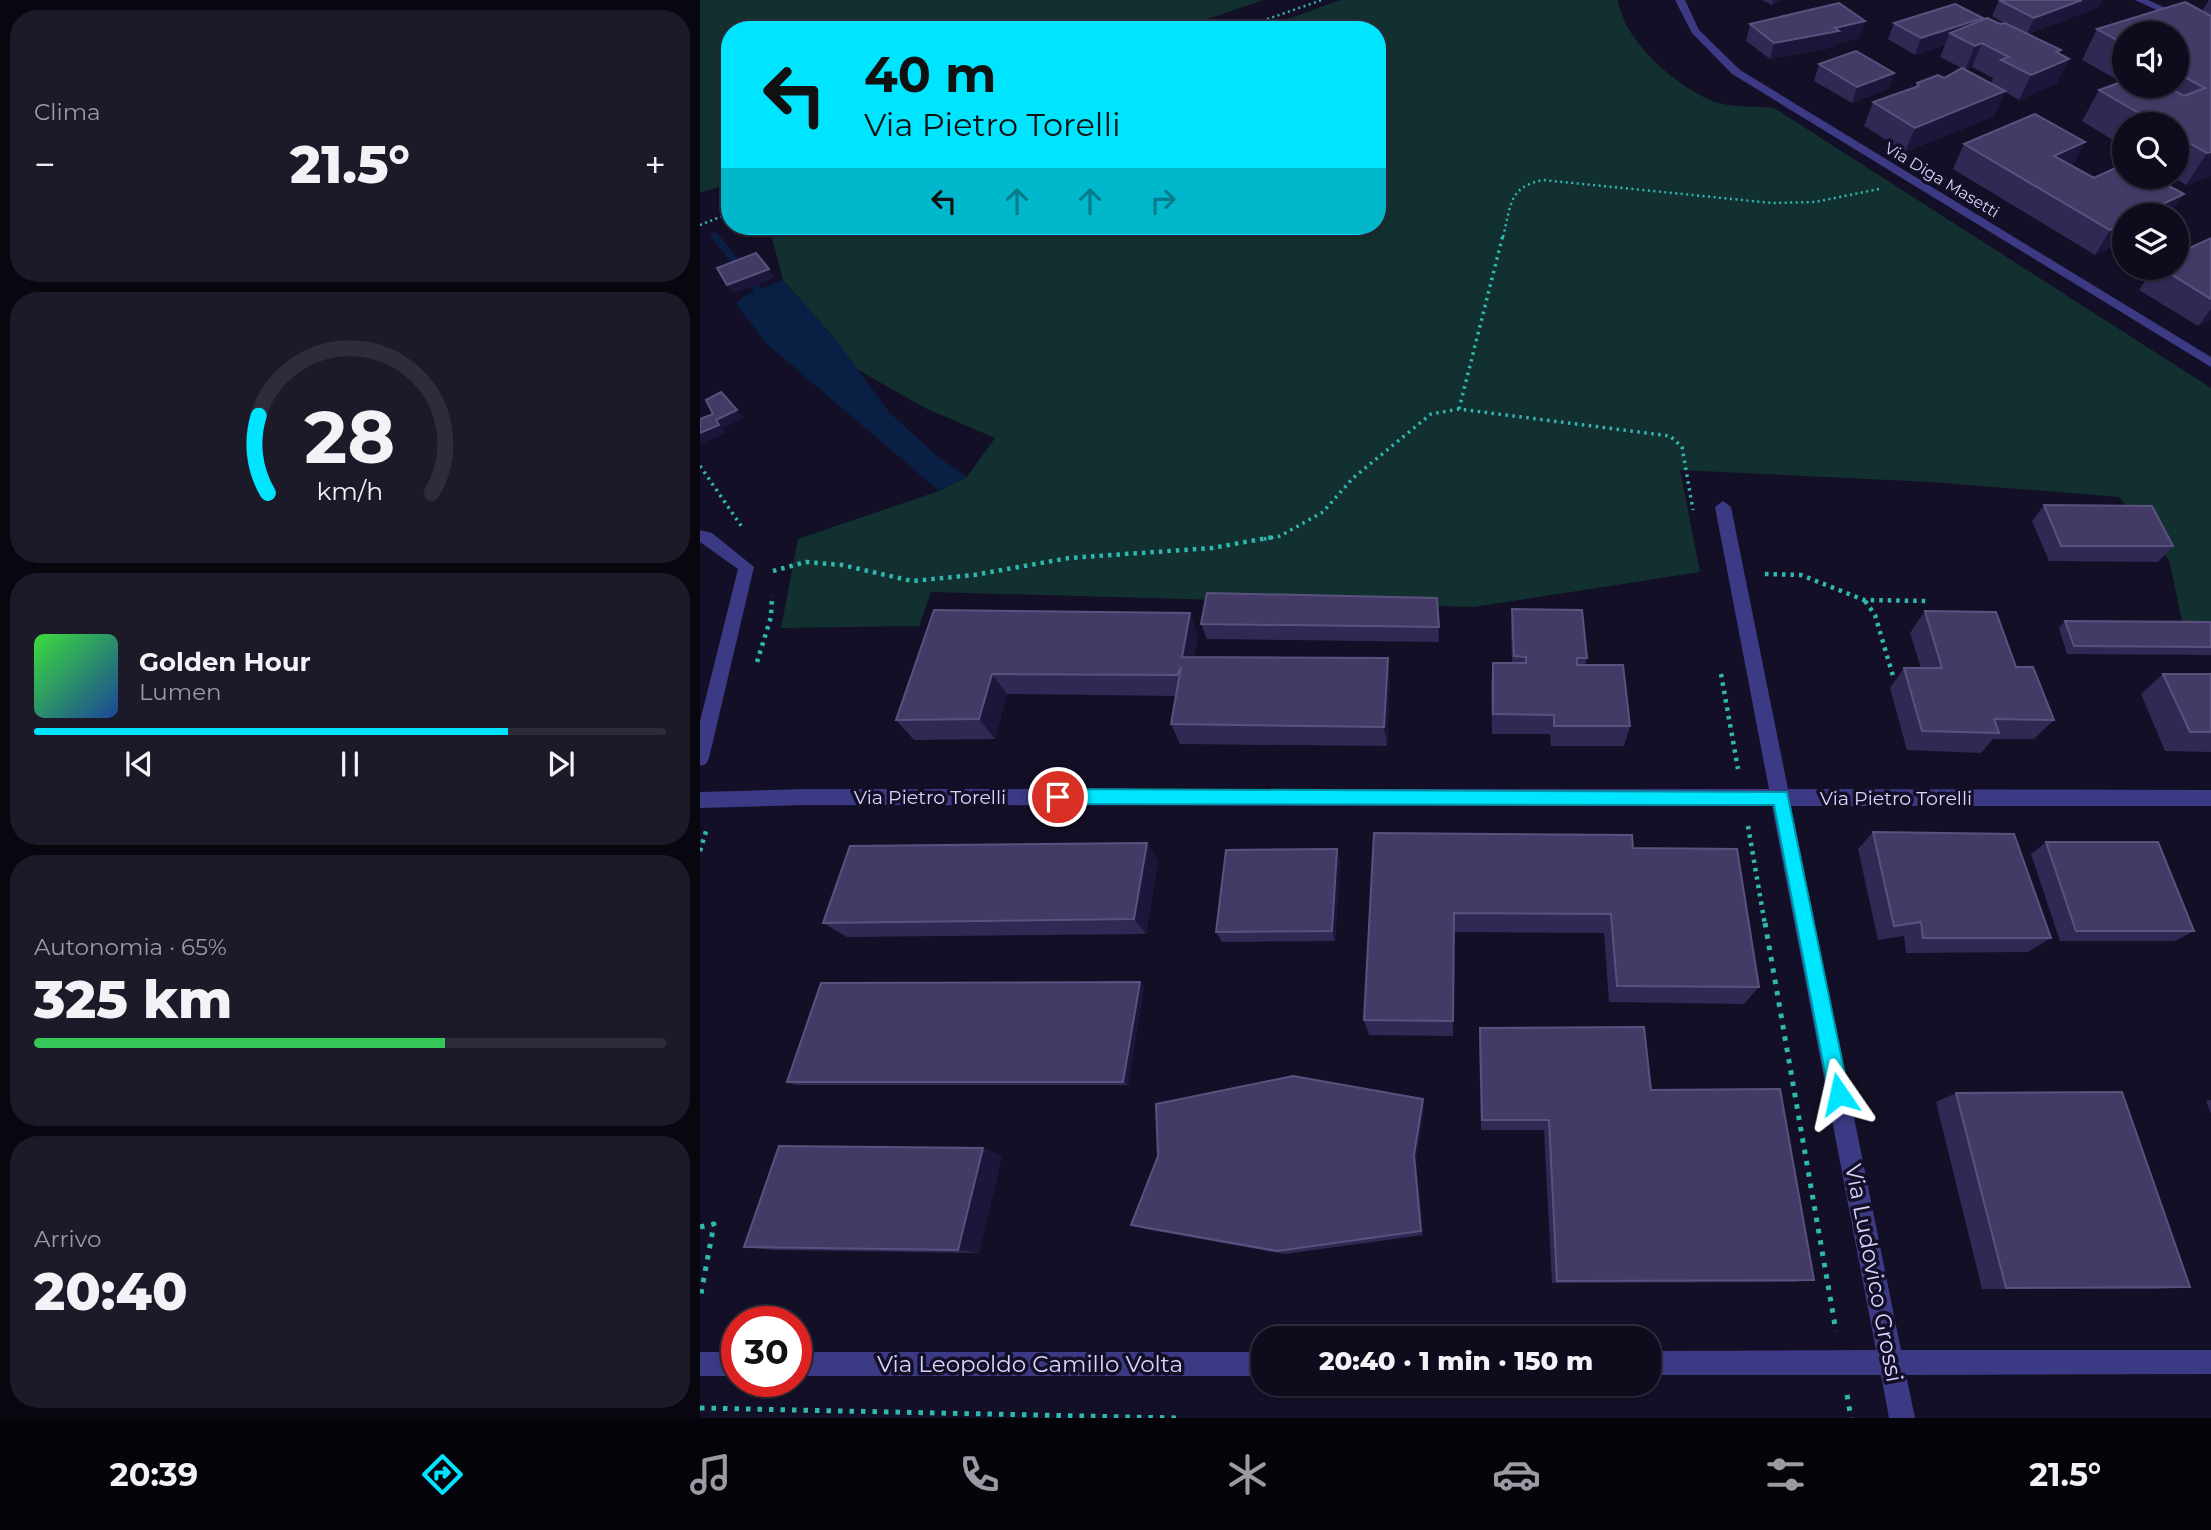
<!DOCTYPE html>
<html lang="it">
<head>
<meta charset="utf-8">
<style>
	:root { --surface:#0e0b1c; --page:#1c1929; --text:#f1f3f6; --muted:#9b9ba3; --line:#2e2b3b; --accent:#00e5ff }
	body { margin:0; font-family:Montserrat,sans-serif; background:var(--page); color:var(--text); height:100vh; display:flex; flex-direction:column; font-size:26px; white-space:nowrap }
	* { box-sizing:border-box; margin:0 }
	p { font-size:23px; color:var(--muted) }
	.icon { flex:none; width:38px; height:38px; fill:none; stroke:currentColor; stroke-width:2; stroke-linecap:round; stroke-linejoin:round }
	.map { position:relative; flex:1; overflow:hidden }
	.drawer { display:flex; flex-direction:column; gap:10px; padding:10px; background:#08060f; width:700px }
	.drawer>* { flex:none }
	.hud { position:absolute; left:21px; top:21px; width:665px; height:214px; border-radius:28px; box-shadow:0 2px 5px #0004,0 0 0 2px var(--line); background:#00e5ff; color:#111; overflow:hidden }
	.fabs { position:absolute; left:1412px; top:21px; display:grid; gap:14px }
	.fabs a { display:grid; place-items:center; width:77px; height:77px; border-radius:50%; background:var(--surface); box-shadow:0 2px 5px #0004,0 0 0 2px var(--line); font-size:35px }
	.speed { position:absolute; left:21px; top:1306px; display:flex; gap:14px; font-size:35px; font-weight:700; text-align:center }
	.speed>* { display:grid; place-content:center; width:91px; height:91px; border-radius:50%; background:var(--surface); box-shadow:0 2px 5px #0004,0 0 0 2px var(--line); line-height:1 }
	.speed .limit { border:10px solid #d22; background:#fff; color:#111 }
	.pin { position:absolute; display:grid; place-items:center; width:60px; height:60px; color:#fff; margin:-30px; border:4px solid #fff; border-radius:50%; box-shadow:0 2px 7px #0007 }
	.me { position:absolute; width:77px; margin:-38px; rotate:349deg; stroke-linejoin:round; filter:drop-shadow(0 0 5px #0008) }
	.turn { display:flex; align-items:center; gap:24px; height:147px; padding:0 28px; font-size:32px }
	.turn .icon { width:91px; height:91px; stroke-width:2.5 }
	.turn b { display:block; font-size:49px; line-height:60px }
	.lanes { display:flex; align-items:center; height:66px; padding:0 28px; background:#0003; justify-content:center; gap:35px; direction:ltr }
	.lanes .off { opacity:.35 }
	.big { font-size:52px; font-weight:800; line-height:1.1 }
	.drawer .card { flex:1; display:flex; flex-direction:column; justify-content:center; gap:10px; min-width:0; padding:0 24px; border-radius:28px; background:var(--page) }
	.drawer .dial { align-items:center; gap:0 }
	.dial svg { height:182px; overflow:visible; fill:none; stroke:var(--line); stroke-width:7; stroke-linecap:round; text-anchor:middle }
	.dial text { fill:var(--text); stroke:none }
	.song { display:flex; align-items:center; gap:21px }
	.cover { width:84px; height:84px; border-radius:10px; background:linear-gradient(135deg,hsl(120 70% 55%),hsl(220 70% 35%)) }
	.played { height:7px; border-radius:4px; background:linear-gradient(90deg,var(--accent) 75%,var(--line) 75%) }
	.keys { display:flex; justify-content:space-around; direction:ltr }
	.heat { display:flex; justify-content:space-between; align-items:center; font-size:38px; direction:ltr }
	.charge { height:10px; border-radius:5px; background:linear-gradient(90deg,#34c759 65%,var(--line) 0) }
	.trip { position:absolute; left:551px; top:1326px; width:410px; height:70px; border-radius:28px; background:var(--surface); box-shadow:0 2px 5px #0004,0 0 0 2px var(--line); font-weight:800; line-height:70px; text-align:center }
	.tabs { display:flex; height:112px; justify-content:space-around; align-items:center; background:#06040b; color:var(--muted) }
	.tabs .icon { width:49px; height:49px }
	.tabs .active { color:var(--accent) }
	.tabs b { font-size:32px; color:var(--text) }
	main { display:flex; flex:1; min-height:0 }
	.map>svg:first-child { display:block }
	.green { fill:#12302f }
	.water { fill:#0a1f44 }
	.lines { fill:none; stroke-linecap:round; stroke-linejoin:round }
	.stream { fill:#0a1f44; fill-rule:evenodd }
	.path-far3 { stroke:#2fb8b0; stroke-width:2.5; stroke-dasharray:2 3.5; stroke-linecap:butt }
	.path-far2 { stroke:#2fb8b0; stroke-width:3.5; stroke-dasharray:2.5 4.5; stroke-linecap:butt }
	.path-far1 { stroke:#2fb8b0; stroke-width:4.5; stroke-dasharray:3.5 5; stroke-linecap:butt }
	.path { stroke:#2fb8b0; stroke-width:5; stroke-dasharray:4.5 7; stroke-linecap:butt }
	.minor { fill:#3d3a85; fill-rule:evenodd }
	.wall { fill:#312854; fill-rule:evenodd }
	.shaded-wall { fill:#1d163a }
	.building { fill:#433a66; stroke:#5a527e; stroke-width:2 }
	.route { fill:#00e5ff; stroke:#0095a6; stroke-width:2 }
	.labels { text-anchor:middle; dominant-baseline:central; stroke-width:7; stroke-linejoin:round; paint-order:stroke }
	.far-street-label { font-size:16px; fill:#d9d4ff; stroke:#130f26 }
	.street-label { font-size:19px; fill:#d9d4ff; stroke:#130f26 }
	.near-street-label { font-size:23px; fill:#d9d4ff; stroke:#130f26 }
</style>
</head>
<body>
<main>
<section class="drawer">
<div class="card"><p>Clima</p>
<div class="heat"><a>−</a><b class="big">21.5°</b><a>+</a></div>
</div>
<div class="card dial"><svg viewBox="0 0 100 80">
<path d="M14 69A42 42 0 1 1 86 69"/>
<path d="M14 69A42 42 0 0 1 10 35" stroke="#00e5ff"/>
<text x="50" y="56" font-size="32" font-weight="700">28</text>
<text x="50" y="72" font-size="11">km/h</text>
</svg></div>
<div class="card">
<div class="song"><i class="cover"></i><div><b>Golden Hour</b><p>Lumen</p></div></div>
<div class="played"></div>
<div class="keys"><svg class="icon" aria-label="previous" viewBox="0 0 24 24"><path d="M18 5L8 12l10 7zM5 5v14"/></svg><svg class="icon" aria-label="pause" viewBox="0 0 24 24"><path d="M8 5v14M16 5v14"/></svg><svg class="icon" aria-label="next" viewBox="0 0 24 24"><path d="M6 5l10 7-10 7zM19 5v14"/></svg></div>
</div>
<div class="card"><p>Autonomia · 65%</p><b class="big">325 km</b><div class="charge"></div></div>
<div class="card"><p>Arrivo</p><b class="big">20:40</b></div>
</section>
<div class="map">
<svg width="1511" height="1418" viewBox="0 0 1511 1418">
	<rect width="100%" height="100%" fill="#130f26"/>
	<g class="green">
		<path d="M0,0H563L476,30H30V183L0,193Z"/>
		<path d="M640,0H918C924,41 973,83 1010,100C1027,108 1055,106 1074,108L1511,388V630H1484L1469,560L1419,497L1231,482L980,470L1000,572L774,607L231,592L219,626L81,628L98,539L239,491L267,477L295,438L225,408L153,367L136,340L83,280L69,226H677V30H558Z"/>
	</g>
	<path class="water" d="M83,280L136,340L190,413L236,455L267,477L239,491L67,344L36,304L44,296Z"/>
	<g class="lines">
		<path class="stream" d="M11,233H17L61,288V292H55L11,237Z"/>
		<g class="path-far3">
			<path d="M536,30L622,0"/>
			<path d="M0,225L30,213"/>
			<path d="M803,237C811,206 808,187 843,180L1072,203L1115,202L1179,189"/>
		</g>
		<g class="path-far2">
			<path d="M759,409L803,235"/>
			<path d="M0,466L42,527"/>
			<path d="M564,539L580,536L623,512L653,478L731,414L759,409L970,436L982,447L993,510"/>
		</g>
		<g class="path-far1">
			<path d="M73,571L106,562L142,565L212,581L274,575L369,558L512,548L573,537"/>
			<path d="M1065,574L1101,575L1164,600L1229,601"/>
			<path d="M1165,601L1175,615L1193,676"/>
			<path d="M57,662L71,617L72,596"/>
			<path d="M1021,674L1038,769"/>
			<path d="M1048,826L1065,925"/>
			<path d="M0,851L7,828"/>
		</g>
		<g class="path">
			<path d="M1065,923L1136,1331"/>
			<path d="M0,1227L14,1224L0,1299"/>
			<path d="M1147,1395L1151,1418"/>
			<path d="M0,1408L478,1418"/>
		</g>
		<g class="minor">
			<path d="M975,0H985L999,30L1040,70L1511,357V367L1032,74L992,33Z"/>
			<path d="M1435,0H1448L1511,28V35Z"/>
			<path d="M1023,501L1031,507L1088,789L1511,790V806H1091L1201,1350H1511V1374L1206,1375L1215,1418H1189L1181,1375H948V1351L1176,1350L1072,806L105,805L0,808V792L105,789H1069L1015,507Z"/>
			<path d="M0,530L12,533L54,567L9,758L6,764L0,766V721L38,569L0,542Z"/>
			<rect x="0" y="1352" width="37" height="24"/>
			<rect x="96" y="1352" width="468" height="24"/>
		</g>
	</g>
	<g class="wall">
		<path d="M1062,0H1083L1072,5Z"/>
		<path d="M1299,0H1402L1399,7L1328,34L1361,50L1360,54L1357,83L1319,100L1305,92L1294,116L1205,152L1164,126L1173,102L1215,87L1217,83L1244,78L1262,68L1240,57L1245,45L1215,55L1188,39L1194,23L1282,20L1300,24L1304,23L1292,16ZM1272,67L1293,78L1291,83L1266,70Z"/>
		<path d="M1509,0H1511V176L1486,185L1473,177H1477V124H1424V147L1382,121L1399,90L1421,82L1382,60L1397,29L1502,11ZM1424,33H1477V86H1424Z"/>
		<path d="M1050,24L1160,38L1135,44L1134,47L1070,59L1046,41Z"/>
		<path d="M1119,64L1194,73L1188,89L1152,103L1114,81Z"/>
		<path d="M1385,142L1372,166L1394,178L1424,215V240L1395,255L1253,169L1264,144Z"/>
		<path d="M1511,238V319L1498,326L1439,290L1454,268H1477Z"/>
		<path d="M1344,505L1473,546L1458,562L1349,561L1332,521Z"/>
		<path d="M737,598L739,642L507,639L501,624Z"/>
		<path d="M812,609L887,658L885,665L930,726L924,746H851L850,734H792L791,684L793,663H812L811,631Z"/>
		<path d="M234,610L498,635L494,657L690,678L687,746L480,744L471,724L476,696L307,694L295,739L214,740L196,720Z"/>
		<path d="M1225,611L1316,667L1354,720L1334,739H1293L1281,753L1207,750L1190,688L1204,668H1221L1210,633Z"/>
		<path d="M1365,621L1511,622V655L1367,654L1359,628Z"/>
		<path d="M1463,674H1511V752L1465,751L1441,694Z"/>
		<path d="M1173,832L1351,938L1328,952L1206,953L1204,936L1178,940L1158,849Z"/>
		<path d="M674,833L933,848L1059,987L1044,1004L909,1002L904,933L754,932L753,1036L669,1035L664,1020Z"/>
		<path d="M1346,842L1494,931L1475,941H1360L1331,854Z"/>
		<path d="M637,849L640,861L635,941L522,942L516,932Z"/>
		<path d="M458,860L446,934L147,937L123,923Z"/>
		<path d="M440,982L444,987L428,1085H96L87,1082Z"/>
		<path d="M780,1028L951,1090L1114,1280L1093,1282L852,1283L844,1130H781L779,1042Z"/>
		<path d="M1256,1093L1490,1287L1457,1289H1282L1236,1102Z"/>
		<path d="M1511,1100V1114L1506,1101Z"/>
		<path d="M724,1108L716,1162L723,1235L585,1254L445,1229L431,1225Z"/>
		<path d="M302,1155L279,1253L75,1250L44,1247Z"/>
	</g>
	<g class="shaded-wall">
		<path d="M1073,0H1083L1072,5Z"/>
		<path d="M1382,0H1402L1399,7L1327,34L1334,18Z"/>
		<path d="M1283,18L1276,34L1250,33L1245,45L1215,55L1221,38Z"/>
		<path d="M1165,21L1160,38L1135,44L1134,47L1070,59L1074,43Z"/>
		<path d="M1282,43L1272,67L1265,70L1275,46Z"/>
		<path d="M1361,50L1354,65L1369,59L1357,83L1319,100L1331,75L1356,52Z"/>
		<path d="M1194,73L1188,89L1152,103L1157,87Z"/>
		<path d="M1305,91L1294,116L1205,152L1215,128Z"/>
		<path d="M1385,142L1372,167L1354,156Z"/>
		<path d="M1511,152V176L1486,185L1507,153Z"/>
		<path d="M1484,194L1470,215H1440Z"/>
		<path d="M1424,223V240L1395,255L1410,230Z"/>
		<path d="M69,269L75,278L33,293L27,285Z"/>
		<path d="M1511,309V319L1498,326Z"/>
		<path d="M37,410L44,418L23,428L26,433L0,444V433L16,420Z"/>
		<path d="M490,613L498,635L491,678L482,657Z"/>
		<path d="M688,658L690,678L687,746L684,727Z"/>
		<path d="M292,674L307,694L295,739L279,719Z"/>
		<path d="M447,843L458,860L446,934L434,919Z"/>
		<path d="M637,849L640,861L635,941L632,931Z"/>
		<path d="M440,982L444,987L428,1085L423,1082Z"/>
		<path d="M723,1099L724,1108L716,1162L723,1235L721,1231L714,1155Z"/>
		<path d="M283,1148L302,1155L279,1253L258,1250Z"/>
	</g>
	<g class="building">
		<path d="M1299,0H1382L1334,18Z"/>
		<path d="M1485,2L1511,16V152L1507,153L1477,136V124H1458L1399,90L1424,81V86H1466L1484,96L1505,88L1477,73V33H1424V44L1397,29Z"/>
		<path d="M1139,3L1165,21L1135,28L1139,31L1074,43L1050,24Z"/>
		<path d="M1255,4L1283,18L1221,38L1194,23Z"/>
		<path d="M1287,18L1300,24L1305,23L1361,50L1356,52L1369,59L1331,75L1301,60L1309,57L1282,43L1275,46L1250,33Z"/>
		<path d="M1156,51L1194,73L1157,87L1119,64Z"/>
		<path d="M1262,68L1305,91L1215,128L1173,102L1219,86L1217,83L1238,75L1244,78Z"/>
		<path d="M1335,114L1385,142L1354,156L1394,178L1424,164V177H1452L1484,194L1440,215H1424V223L1410,230L1264,144Z"/>
		<path d="M1511,238V299L1461,268H1477V254Z"/>
		<path d="M56,253L69,269L27,285L17,268Z"/>
		<path d="M21,392L37,410L16,420L19,425L0,433V419L13,414L6,400Z"/>
		<path d="M1344,505L1452,506L1473,546H1361Z"/>
		<path d="M507,593L737,598L739,627L501,624Z"/>
		<path d="M812,609L882,610L887,658H877V665H923L930,726H854V715L793,714V663H826V657L814,656Z"/>
		<path d="M234,610L490,613L482,657L688,658L684,727L471,724L481,667L477,675L292,674L279,719L196,720Z"/>
		<path d="M1225,611L1296,612L1316,667H1333L1354,720L1294,719L1299,733L1222,731L1204,668H1242Z"/>
		<path d="M1365,621L1511,622V647L1374,646Z"/>
		<path d="M1463,674H1511V732H1490Z"/>
		<path d="M1173,832L1314,834L1351,938H1223L1221,922L1194,926Z"/>
		<path d="M674,833L932,835L933,848L1037,849L1059,987L917,986L911,914L754,913L753,1021L664,1020Z"/>
		<path d="M1346,842H1458L1494,931H1376Z"/>
		<path d="M447,843L434,919L123,923L150,846Z"/>
		<path d="M637,849L632,931L516,932L526,850Z"/>
		<path d="M440,982L423,1082H87L121,983Z"/>
		<path d="M944,1027L951,1090L1080,1089L1114,1280L857,1281L849,1120H782L780,1028Z"/>
		<path d="M593,1076L723,1099L714,1155L721,1231L577,1251L431,1225L458,1156L456,1104Z"/>
		<path d="M1422,1092L1490,1287L1306,1288L1256,1093Z"/>
		<path d="M79,1146L283,1148L258,1250L44,1247Z"/>
	</g>
	<path class="route" d="M358,789L1087,792L1149,1094L1146,1101L1139,1104L1132,1101L1129,1094L1074,805L358,804L349,797Z"/>
	<g class="labels">
		<g class="far-street-label">
			<text transform="translate(1242 180) rotate(31)">Via Diga Masetti</text>
		</g>
		<g class="street-label">
			<text x="230" y="797">Via Pietro Torelli</text>
			<text x="1196" y="798">Via Pietro Torelli</text>
		</g>
		<g class="near-street-label">
			<text transform="translate(1174 1273) rotate(79)">Via Ludovico Grossi</text>
			<text x="330" y="1364">Via Leopoldo Camillo Volta</text>
		</g>
	</g>
</svg>
<div class="fabs">
<a><svg class="icon" aria-label="sound" viewBox="0 0 24 24"><path d="M4 9h4l5-4v14l-5-4H4zM17 9q2 3 0 6"/></svg></a>
<a><svg class="icon" aria-label="search" viewBox="0 0 24 24"><circle cx="10" cy="10" r="6"/><path d="M15 15l6 6"/></svg></a>
<a><svg class="icon" aria-label="layers" viewBox="0 0 24 24"><path d="M12 4l9 5-9 5-9-5zM3 14l9 5 9-5"/></svg></a>
</div>
<div class="speed"><div class="limit">30</div></div>
<div class="pin" style="left:358px;top:797px;background:#d93025"><svg class="icon" aria-label="arrive" viewBox="0 0 24 24"><path d="M6 21V4h12l-3 4 3 4H6"/></svg></div>
<svg class="me" style="left:1139px;top:1094px" viewBox="-20 -20 40 40"><path d="M0-17L14 15 0 8-14 15z" fill="#00e5ff" stroke="#fff" stroke-width="4"/></svg>
<div class="trip">20:40 · 1 min · 150 m</div>
<div class="hud">
<div class="turn"><svg class="icon" aria-label="left" viewBox="0 0 24 24"><path d="M17 20v-9H6M10 6l-5 5 5 5"/></svg><div><b>40 m</b>Via Pietro Torelli</div></div>
<div class="lanes"><svg class="icon" aria-label="left" viewBox="0 0 24 24"><path d="M17 20v-9H6M10 6l-5 5 5 5"/></svg><svg class="icon off" aria-label="ahead" viewBox="0 0 24 24"><path d="M12 20V5M6 11l6-6 6 6"/></svg><svg class="icon off" aria-label="ahead" viewBox="0 0 24 24"><path d="M12 20V5M6 11l6-6 6 6"/></svg><svg class="icon off" aria-label="right" viewBox="0 0 24 24"><path d="M7 20v-9h11M14 6l5 5-5 5"/></svg></div>
</div>
</div>
</main>
<nav class="tabs">
<b>20:39</b>
<svg class="icon active" aria-label="directions" viewBox="0 0 24 24"><path d="M12 3l9 9-9 9-9-9zM9 14v-3h6M13 9l2 2-2 2"/></svg>
<svg class="icon" aria-label="music" viewBox="0 0 24 24"><path d="M9 18V5l10-2v13"/><circle cx="6" cy="18" r="3"/><circle cx="16" cy="16" r="3"/></svg>
<svg class="icon" aria-label="phone" viewBox="0 0 24 24"><path d="M5 4h4l2 5-3 2q2 4 5 5l2-3 5 2v4C11 20 4 13 5 4z"/></svg>
<svg class="icon" aria-label="climate" viewBox="0 0 24 24"><path d="M12 3v18M4 7l16 10M4 17L20 7"/></svg>
<svg class="icon" aria-label="car" viewBox="0 0 24 24"><path d="M5 17H2v-5l4-1 3-4h7l3 4 3 1v5h-3M9 17h6M6 11h13"/><circle cx="7" cy="17" r="2"/><circle cx="17" cy="17" r="2"/></svg>
<svg class="icon" aria-label="filters" viewBox="0 0 24 24"><path d="M4 7h16M4 17h16"/><circle cx="9" cy="7" r="2"/><circle cx="15" cy="17" r="2"/></svg>
<b>21.5°</b>
</nav>
</body>
</html>
